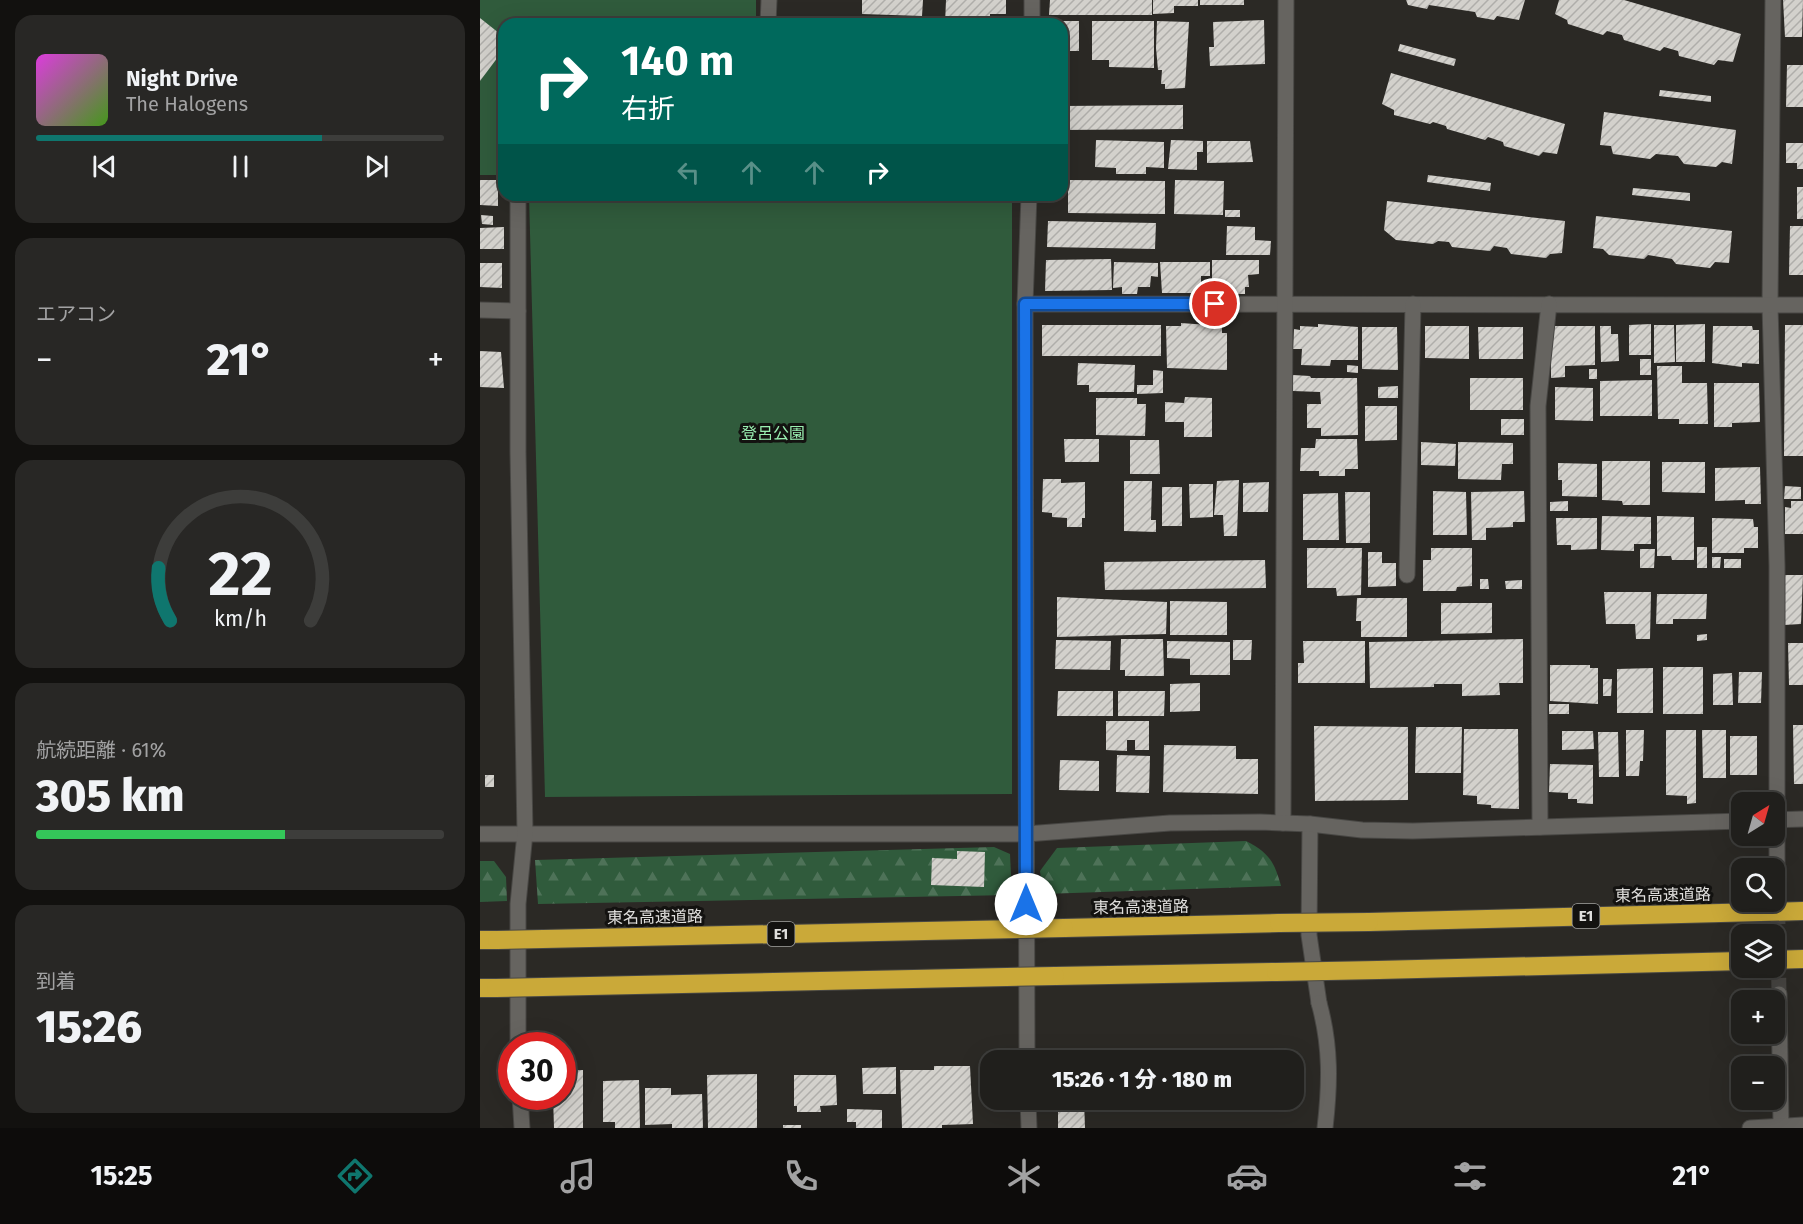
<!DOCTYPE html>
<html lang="ja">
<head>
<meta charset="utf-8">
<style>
	:root { --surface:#201f1c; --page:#282725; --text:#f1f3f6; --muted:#a2a2a3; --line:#3d3d3b; --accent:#0f766e }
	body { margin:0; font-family:"Fira Sans","Noto Sans JP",sans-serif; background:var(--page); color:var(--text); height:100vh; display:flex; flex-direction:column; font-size:22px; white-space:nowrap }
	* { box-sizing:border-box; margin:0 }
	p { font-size:20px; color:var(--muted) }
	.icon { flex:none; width:33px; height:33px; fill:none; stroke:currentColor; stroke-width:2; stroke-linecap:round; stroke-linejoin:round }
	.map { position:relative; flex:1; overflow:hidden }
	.side { display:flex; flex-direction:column; gap:15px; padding:15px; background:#12110f; width:480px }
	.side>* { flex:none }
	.hud { position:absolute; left:18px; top:18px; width:570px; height:183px; border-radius:18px; box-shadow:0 6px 24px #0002,0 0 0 2px var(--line); background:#00695c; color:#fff; overflow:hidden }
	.needle { width:39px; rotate:37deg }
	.tools { position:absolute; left:1251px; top:792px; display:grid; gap:12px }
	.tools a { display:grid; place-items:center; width:54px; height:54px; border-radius:12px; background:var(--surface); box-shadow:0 6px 24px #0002,0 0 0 2px var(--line); font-size:30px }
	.speed { position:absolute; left:18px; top:1032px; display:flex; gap:12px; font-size:30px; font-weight:700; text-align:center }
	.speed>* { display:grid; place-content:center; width:78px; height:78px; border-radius:50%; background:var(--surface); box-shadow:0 6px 24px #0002,0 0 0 2px var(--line); line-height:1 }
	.speed .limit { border:9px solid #d22; background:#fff; color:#111 }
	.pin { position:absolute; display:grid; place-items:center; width:51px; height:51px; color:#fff; margin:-26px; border:3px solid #fff; border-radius:50%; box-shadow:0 2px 6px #0007 }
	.me { position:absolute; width:66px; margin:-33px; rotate:0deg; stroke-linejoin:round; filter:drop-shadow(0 0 4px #0008) }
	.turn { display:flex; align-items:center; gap:21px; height:126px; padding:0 24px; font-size:27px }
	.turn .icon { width:78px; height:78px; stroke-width:2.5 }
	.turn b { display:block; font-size:42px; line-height:51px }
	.lanes { display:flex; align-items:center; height:57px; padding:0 24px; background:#0003; justify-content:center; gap:30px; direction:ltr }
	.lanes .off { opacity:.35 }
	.big { font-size:45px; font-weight:800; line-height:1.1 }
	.side .widget { flex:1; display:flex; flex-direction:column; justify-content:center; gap:9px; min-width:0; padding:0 21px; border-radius:18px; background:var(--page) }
	.side .dial { align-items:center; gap:0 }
	.dial svg { height:156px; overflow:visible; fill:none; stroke:var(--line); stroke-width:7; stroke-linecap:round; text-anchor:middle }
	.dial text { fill:var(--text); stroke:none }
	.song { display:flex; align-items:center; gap:18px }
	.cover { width:72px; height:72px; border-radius:9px; background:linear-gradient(135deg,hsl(300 70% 55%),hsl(100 70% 35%)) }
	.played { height:6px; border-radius:3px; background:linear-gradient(90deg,var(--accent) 70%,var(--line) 70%) }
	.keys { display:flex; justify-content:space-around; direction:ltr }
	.heat { display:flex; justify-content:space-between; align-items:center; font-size:33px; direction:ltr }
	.charge { height:9px; border-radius:4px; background:linear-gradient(90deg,#34c759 61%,var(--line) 0) }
	.trip { position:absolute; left:500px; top:1050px; width:324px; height:60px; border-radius:18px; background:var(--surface); box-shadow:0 6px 24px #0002,0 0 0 2px var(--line); font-weight:800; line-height:60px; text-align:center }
	.menu { display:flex; height:96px; justify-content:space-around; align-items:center; background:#0d0c0b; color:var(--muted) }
	.menu .icon { width:42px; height:42px }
	.menu .current { color:var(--accent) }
	.menu b { font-size:27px; color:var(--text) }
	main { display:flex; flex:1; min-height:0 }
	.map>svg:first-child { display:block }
	.forest { fill:url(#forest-firs) }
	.park { fill:#305b3c }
	.building { fill:url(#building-hatch) }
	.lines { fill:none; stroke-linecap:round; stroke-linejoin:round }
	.minor-tunnel { stroke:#464441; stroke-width:15; stroke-dasharray:15 8; stroke-linecap:butt }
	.minor-casing { stroke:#484744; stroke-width:17 }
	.tertiary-casing { stroke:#484744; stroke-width:17 }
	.motorway-casing { stroke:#484744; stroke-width:20 }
	.minor { stroke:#666460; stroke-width:15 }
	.tertiary { stroke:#666460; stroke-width:15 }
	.motorway { stroke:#caa939; stroke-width:18 }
	.motorway-bridge-casing { stroke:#484744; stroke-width:20; stroke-linecap:butt }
	.motorway-bridge { stroke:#caa939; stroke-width:18 }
	.route-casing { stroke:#114b97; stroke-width:15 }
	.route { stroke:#1a73e8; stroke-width:10 }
	.labels { text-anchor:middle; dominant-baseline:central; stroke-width:6; stroke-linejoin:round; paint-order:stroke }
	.shield { fill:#131210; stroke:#a2a2a0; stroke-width:1.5 }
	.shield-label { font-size:15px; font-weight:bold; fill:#e0dfdd }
	.park-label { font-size:16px; fill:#9aefb1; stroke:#131210 }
	.street-label { font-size:16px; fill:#e0dfdd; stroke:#131210 }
</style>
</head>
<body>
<main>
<section class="side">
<div class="widget">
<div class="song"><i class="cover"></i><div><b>Night Drive</b><p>The Halogens</p></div></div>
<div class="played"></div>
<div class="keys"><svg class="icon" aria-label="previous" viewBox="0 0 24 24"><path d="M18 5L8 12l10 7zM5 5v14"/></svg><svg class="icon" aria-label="pause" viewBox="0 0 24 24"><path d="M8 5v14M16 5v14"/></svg><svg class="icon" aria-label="next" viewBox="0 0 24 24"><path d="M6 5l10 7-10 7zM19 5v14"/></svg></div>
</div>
<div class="widget"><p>エアコン</p>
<div class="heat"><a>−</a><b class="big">21°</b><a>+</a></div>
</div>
<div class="widget dial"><svg viewBox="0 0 100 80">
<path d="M14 69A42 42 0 1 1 86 69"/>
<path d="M14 69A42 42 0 0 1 8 42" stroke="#0f766e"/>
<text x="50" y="56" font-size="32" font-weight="700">22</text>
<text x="50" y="72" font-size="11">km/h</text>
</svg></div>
<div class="widget"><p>航続距離 · 61%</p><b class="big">305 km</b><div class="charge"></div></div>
<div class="widget"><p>到着</p><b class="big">15:26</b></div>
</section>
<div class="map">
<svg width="1323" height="1128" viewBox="0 0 1323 1128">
	<defs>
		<pattern id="forest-firs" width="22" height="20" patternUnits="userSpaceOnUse" patternTransform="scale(1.5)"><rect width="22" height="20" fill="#305b3c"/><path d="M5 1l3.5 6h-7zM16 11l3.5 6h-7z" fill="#4e7258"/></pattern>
		<pattern id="building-hatch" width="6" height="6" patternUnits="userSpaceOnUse" patternTransform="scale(1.5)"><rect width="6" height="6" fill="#d3d1cc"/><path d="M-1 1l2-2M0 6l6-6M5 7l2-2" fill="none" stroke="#afaeaa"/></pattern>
	</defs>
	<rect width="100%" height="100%" fill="#2b2925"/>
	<g class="forest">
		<path d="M766,841C789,853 794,861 801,886L563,894L560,871L577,848Z"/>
		<path d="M514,847L530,854L532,895L58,904L55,860Z"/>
		<path d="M0,861H14L26,877L27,901L0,902Z"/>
	</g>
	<g class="park">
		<path d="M0,0H276V24H24V175H0Z"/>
		<path d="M49,195H532V794L65,797Z"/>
	</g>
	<g class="building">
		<path d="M382,0H443L442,16L382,14Z"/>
		<path d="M466,0H526V14H510V24H465Z"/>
		<path d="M570,0H672V15H569Z"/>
		<path d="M673,0H718V6H694V13L673,14Z"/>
		<rect x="720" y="0" width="44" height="5"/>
		<path d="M926,0H1045L1039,20L1017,16L1014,20L997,17L995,12L949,5L947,9L928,5Z"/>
		<path d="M1079,0H1144L1261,34L1253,62L1238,60L1234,65L1199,56L1198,51L1184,47L1180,51L1144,40L1142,35L1127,31L1123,35L1088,24L1087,20L1075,14Z"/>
		<path d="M1303,0H1323L1322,37H1305Z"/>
		<path d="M0,18L24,37V49L0,81Z"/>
		<path d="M345,19L437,21L436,24H345Z"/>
		<path d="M784,20L785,64L730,66L729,47H734L733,22Z"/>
		<path d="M573,21H599V51H582V24H573Z"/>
		<path d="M612,21H674V68L629,67V60H612Z"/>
		<path d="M677,21L709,22L705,88L685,89V84H681L682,70H678L676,48Z"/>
		<path d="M920,44L976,59L974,66L918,51Z"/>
		<path d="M1307,65H1323V107H1306Z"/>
		<path d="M911,73L1085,124L1077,154L1063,152L1059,156L1024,146L1023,142L1008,137L1005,140L967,129L966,126L953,122L950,124L914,115V110L902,104Z"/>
		<path d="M1180,90L1231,96V102L1179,96Z"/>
		<path d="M703,105V129L582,130V106Z"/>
		<path d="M1124,112L1256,130L1252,164L1242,162L1236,167L1204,164L1198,156L1176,154L1170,159L1133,154L1131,146L1120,145Z"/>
		<path d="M616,140L684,142V168L666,167V174H636V168L615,167Z"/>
		<path d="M691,140L723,141V152H717V170L688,169Z"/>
		<path d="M727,141H770L773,162L727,163Z"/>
		<path d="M1306,143H1323V169H1317V163H1306Z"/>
		<path d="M948,175L1011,183L1010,191L947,182Z"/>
		<path d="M0,180H18V206L0,205Z"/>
		<path d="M588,180L685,181V214L588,213Z"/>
		<path d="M695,180L744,181L743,215L694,214Z"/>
		<rect x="1317" y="187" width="6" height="32"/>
		<path d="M1153,188L1210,193V201L1152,195Z"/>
		<path d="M907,201L1085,221L1082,253L1070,254L1066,258L1031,254L1027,248L1014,246L1010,251L972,247L969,242L958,241L953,244L916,240L904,230Z"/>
		<rect x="745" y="210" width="15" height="7"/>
		<path d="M1,215L13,216V225L2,224Z"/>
		<path d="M1116,216L1252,231L1249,263L1235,262L1230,268L1196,264L1192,259L1168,255L1164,259L1129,255L1123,249L1113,248Z"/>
		<path d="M568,221L676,223L675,249L567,247Z"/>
		<path d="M747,226L775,227V240L791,241L790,255H746Z"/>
		<path d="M1310,226H1323V275H1309Z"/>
		<path d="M24,227V249H0V228Z"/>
		<path d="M631,259L632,290L565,291L566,260Z"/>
		<path d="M732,260H779V274L768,275L769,287H765V294H745L744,287H732Z"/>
		<path d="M634,262L678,263V277L671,276L670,287H658L657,294H642V287L633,288Z"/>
		<path d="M680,262H730V276H721V293H682Z"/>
		<path d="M0,263H22V288L0,287Z"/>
		<path d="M701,323L742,326V333H747V370L687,368L686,326H701Z"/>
		<path d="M838,324L878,327V360H851L850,366L821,365L822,349H813L814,329L820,330V326L838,327Z"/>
		<path d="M1171,324V355H1149V325Z"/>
		<path d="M1225,324V362H1196V325Z"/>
		<rect x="562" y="325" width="119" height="31"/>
		<path d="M1174,325H1194L1195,362L1174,363Z"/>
		<path d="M1305,325H1323V456H1304Z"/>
		<path d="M945,326H989V359L945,358Z"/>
		<path d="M1071,326H1115V365L1085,366V377L1071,378Z"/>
		<path d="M1120,326H1131V334H1138L1139,361L1121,362Z"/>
		<path d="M1233,326H1272L1273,330H1279V364L1262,363V367L1232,363Z"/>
		<path d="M882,327H917L918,370L882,369Z"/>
		<path d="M998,327H1043V359H999Z"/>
		<path d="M0,351L21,352L24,388L0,387Z"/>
		<rect x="1160" y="359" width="11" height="16"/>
		<path d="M598,363L655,365L654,392H609V385H597Z"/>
		<path d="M867,365L878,366V373L867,372Z"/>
		<path d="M1177,366H1202V383H1227L1228,424H1199V419H1178Z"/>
		<rect x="1109" y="369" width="8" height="10"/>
		<path d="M673,370L683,371V393L657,394V385H673Z"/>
		<path d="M813,375L830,376L831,378H877L878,435L841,436V428H827V404H841L840,392L813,391Z"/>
		<rect x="990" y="378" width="53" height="32"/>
		<path d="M1172,380V416H1120V381Z"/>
		<path d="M1234,383H1279L1280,422L1252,423V427H1234Z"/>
		<path d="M918,386V398H898V387Z"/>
		<path d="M1075,387L1113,388V421L1075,420Z"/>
		<path d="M705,397L732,398V437H704V422H685V402L704,403Z"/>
		<path d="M616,398H657V404H666L665,436L616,435Z"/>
		<path d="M885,406H917V440L885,441Z"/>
		<rect x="1021" y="419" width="23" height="16"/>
		<path d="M584,439H619V462H585Z"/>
		<path d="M836,439H877L878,469H865V476H839V471H820L821,448H835Z"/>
		<path d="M650,440H679L680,474H650Z"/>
		<path d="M941,442L976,444L975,466L941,465Z"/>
		<path d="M978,442L1033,443V464H1022L1021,480L978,479Z"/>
		<path d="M1122,461H1170V505H1143L1142,501L1122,500Z"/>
		<path d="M1182,462H1225V493L1182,492Z"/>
		<path d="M1078,463L1117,464V497L1082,496V480H1078Z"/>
		<path d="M1280,467L1281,504H1265V500L1235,501V468Z"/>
		<path d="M563,479H581V483L605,482V518H602V527H587V518L572,517V513L562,512Z"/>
		<path d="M759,480L757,536H744L743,515H734L737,481Z"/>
		<path d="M644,481H672L671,520H676V532L644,531Z"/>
		<path d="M789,482L788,512H763V483Z"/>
		<path d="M709,484H733V517L710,518Z"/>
		<path d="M1305,486L1321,487V499H1304Z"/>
		<rect x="682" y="487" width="20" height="39"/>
		<path d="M953,491L986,492L987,535H953Z"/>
		<path d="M1044,491L1045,522H1033V527L1006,528V540H992L991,492Z"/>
		<path d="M865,492H890V543H866Z"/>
		<path d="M858,493L859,540H823V494Z"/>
		<path d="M1088,501V511H1070V502Z"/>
		<path d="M1311,501H1323V534H1305V507L1311,508Z"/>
		<path d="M1122,516L1171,517V544H1154V551L1121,550Z"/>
		<path d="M1177,516L1214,517V560H1192L1191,556H1177Z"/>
		<path d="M1076,518H1117V549L1091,550V545H1077Z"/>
		<path d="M1232,518L1273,519L1274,527H1278V548H1264V553H1232Z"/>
		<rect x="1217" y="547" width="10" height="21"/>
		<path d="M827,548H882L881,595L857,596L856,588H827Z"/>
		<path d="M951,548H992V586L977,587L976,591H943V560H951Z"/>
		<path d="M1160,549H1175L1174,568H1160Z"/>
		<path d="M888,552H902V563H916V586L888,587Z"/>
		<path d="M1232,557H1241L1240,568H1232Z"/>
		<rect x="1244" y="559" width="17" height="9"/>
		<path d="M785,560L786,588L625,590L624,562Z"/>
		<path d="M1304,575H1323L1321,624L1304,625Z"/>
		<path d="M1000,579H1008L1009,589H1000Z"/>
		<path d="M1042,580V589H1026L1025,581Z"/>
		<path d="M1124,592H1171L1170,639H1156L1155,624H1126Z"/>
		<path d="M1177,594H1227L1226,619H1193V624H1176Z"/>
		<path d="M577,597L687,602L686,634L577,637Z"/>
		<path d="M877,598H927V637H881V621H876Z"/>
		<path d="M690,601L747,602V635H690Z"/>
		<path d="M961,603H1012V633L961,634Z"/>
		<path d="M1227,634V640L1217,641V635Z"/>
		<path d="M641,639H683L684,676H645V670H640Z"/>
		<path d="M1043,639V683H1019L1020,695L982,696V684H954V687L890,688L889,642Z"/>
		<path d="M576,640L631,641L630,670L575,669Z"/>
		<path d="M753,640H772L771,660H753Z"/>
		<path d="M687,641L750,642V675H710V659L687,658Z"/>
		<path d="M823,641H885V683H818V663H824Z"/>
		<path d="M1308,643H1323V685H1309Z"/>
		<path d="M1070,665H1110V668H1118V704L1070,701Z"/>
		<rect x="1183" y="667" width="40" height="47"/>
		<path d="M1173,668V713H1137V669Z"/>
		<path d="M1259,672H1282L1281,703H1258Z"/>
		<path d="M1252,673L1253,705H1233V674Z"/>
		<path d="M1123,679H1132L1131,696H1123Z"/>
		<path d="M720,683V711L690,712V684Z"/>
		<path d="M578,691H633V716H577Z"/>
		<path d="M638,691H685L684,716H638Z"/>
		<rect x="1069" y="704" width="20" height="10"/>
		<path d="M626,721H669V750H655V740H647V751L626,750Z"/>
		<path d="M1313,725H1323V784H1314Z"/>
		<path d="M834,726L928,727V800L835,801Z"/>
		<path d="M936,727H982L981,773H935Z"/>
		<path d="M984,729H1038L1039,809L1011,808V805L997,804V796L983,795Z"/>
		<path d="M1146,730H1164L1163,761H1160L1159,776H1146Z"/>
		<path d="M1186,730H1216V803L1207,804V796L1186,795Z"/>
		<path d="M1222,730H1246V778H1223Z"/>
		<path d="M1082,731H1113L1114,749L1082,750Z"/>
		<path d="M1118,732H1138L1139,777H1119Z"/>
		<rect x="1250" y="736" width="27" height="39"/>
		<path d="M684,745L756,746V759H778V794L683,792Z"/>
		<path d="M637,755L670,756L669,793L636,792Z"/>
		<path d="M580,760L619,761V791L579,790Z"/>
		<path d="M1070,764L1113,765V804L1097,803V799H1088V793L1069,792Z"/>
		<rect x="5" y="775" width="9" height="12"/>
		<path d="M477,851L505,852L504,887L451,885L452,858L477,859Z"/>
		<path d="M454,1066H490L493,1124L462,1125V1128H422L420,1070H454Z"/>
		<path d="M416,1067V1094H383L382,1068Z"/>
		<path d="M103,1070V1128H74L73,1096H82V1071Z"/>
		<path d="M277,1074V1128H228L227,1075Z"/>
		<path d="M314,1075H356L357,1105L340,1106L341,1112H317V1106H314Z"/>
		<path d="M159,1080L160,1128H135V1122H123V1081Z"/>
		<path d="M165,1088H191V1095L222,1094L223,1128H192V1124L165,1125Z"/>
		<path d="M578,1100H604L605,1128H578Z"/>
		<rect x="608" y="1100" width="15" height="4"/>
		<path d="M690,1100H737L738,1104L690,1109Z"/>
		<path d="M367,1109L402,1110V1128H376V1122H367Z"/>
		<rect x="303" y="1125" width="18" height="3"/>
	</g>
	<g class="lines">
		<path class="minor-tunnel" d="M1297,863L1299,994"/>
		<defs>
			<g id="minor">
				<path d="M1293,0L1290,305L1297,566V863"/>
				<path d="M288,24L289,0"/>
				<path d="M552,24V0"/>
				<path d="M545,304L1323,305"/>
				<path d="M0,310L38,311"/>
				<path d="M927,575L933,304"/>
				<path d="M1294,820L1323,819"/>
				<path d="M803,823L806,0"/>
				<path d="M830,824L829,935L839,1003"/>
				<path d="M1060,827L1058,406L1069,304"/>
				<path d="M0,834H546L690,823L780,822L830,824L882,830L933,831L1262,821"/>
				<path d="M1299,994L1301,1126"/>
				<path d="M38,1046V904L45,833L38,452V195"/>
				<path d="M547,1060L545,304L549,195"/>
				<path d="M40,1096L42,1128"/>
				<path d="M548,1100L549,1128"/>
				<path d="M1270,1128L1323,1125"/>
			</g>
			<path id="tertiary" d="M839,1003C851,1046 850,1084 845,1128"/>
			<g id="motorway">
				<path d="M889,922L1323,911"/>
				<path d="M584,928L799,923"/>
				<path d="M0,940H17"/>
				<path d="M1294,960L1323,959"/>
				<path d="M898,970L1262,961"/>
				<path d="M575,976L796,972"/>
				<path d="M0,988H16"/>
			</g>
		</defs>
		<use href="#minor" class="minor-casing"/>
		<use href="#tertiary" class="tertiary-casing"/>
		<use href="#motorway" class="motorway-casing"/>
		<use href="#minor" class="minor"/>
		<use href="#tertiary" class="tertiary"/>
		<use href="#motorway" class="motorway"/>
		<defs>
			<g id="motorway-bridge">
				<path d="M799,923L889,922"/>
				<path d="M17,940L584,928"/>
				<path d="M796,972L898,970"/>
				<path d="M16,988L575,976"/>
			</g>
		</defs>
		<use href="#motorway-bridge" class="motorway-bridge-casing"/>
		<use href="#motorway-bridge" class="motorway-bridge"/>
	</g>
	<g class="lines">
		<defs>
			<path id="route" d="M546,904L545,304H735"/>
		</defs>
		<use href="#route" class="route-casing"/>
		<use href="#route" class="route"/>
	</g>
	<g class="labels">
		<g class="shield">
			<rect x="1092.5" y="904" width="27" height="24" rx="4.5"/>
			<rect x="287.5" y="922" width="27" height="24" rx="4.5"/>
		</g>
		<g class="shield-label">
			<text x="1106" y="916">E1</text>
			<text x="301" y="934">E1</text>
		</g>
		<g class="park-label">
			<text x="293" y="433">登呂公園</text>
		</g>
		<g class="street-label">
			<text transform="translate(1183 895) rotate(-1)">東名高速道路</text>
			<text transform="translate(661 907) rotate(-1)">東名高速道路</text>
			<text transform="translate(175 917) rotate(-1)">東名高速道路</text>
		</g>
	</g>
</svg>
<div class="tools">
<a><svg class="needle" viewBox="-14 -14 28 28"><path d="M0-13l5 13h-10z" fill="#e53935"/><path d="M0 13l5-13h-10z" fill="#a2a2a3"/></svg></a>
<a><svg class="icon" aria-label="search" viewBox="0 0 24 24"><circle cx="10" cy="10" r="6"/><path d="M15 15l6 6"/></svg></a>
<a><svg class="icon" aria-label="layers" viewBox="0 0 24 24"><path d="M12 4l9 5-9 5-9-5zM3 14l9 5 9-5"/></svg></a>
<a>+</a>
<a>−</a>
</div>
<div class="speed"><div class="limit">30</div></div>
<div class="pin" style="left:735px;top:304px;background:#d93025"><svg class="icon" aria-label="arrive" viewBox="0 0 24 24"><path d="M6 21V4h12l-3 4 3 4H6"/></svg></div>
<svg class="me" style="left:546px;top:904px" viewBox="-20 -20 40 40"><circle r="19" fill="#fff"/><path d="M0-13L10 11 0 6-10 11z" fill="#1a73e8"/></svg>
<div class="trip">15:26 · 1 分 · 180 m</div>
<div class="hud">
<div class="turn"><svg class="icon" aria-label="right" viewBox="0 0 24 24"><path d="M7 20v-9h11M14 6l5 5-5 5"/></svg><div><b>140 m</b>右折</div></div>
<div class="lanes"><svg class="icon off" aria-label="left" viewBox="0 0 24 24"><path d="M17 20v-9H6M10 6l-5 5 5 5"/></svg><svg class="icon off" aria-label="ahead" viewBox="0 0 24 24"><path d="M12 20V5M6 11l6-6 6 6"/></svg><svg class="icon off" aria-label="ahead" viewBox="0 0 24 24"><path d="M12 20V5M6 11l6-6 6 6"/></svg><svg class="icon" aria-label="right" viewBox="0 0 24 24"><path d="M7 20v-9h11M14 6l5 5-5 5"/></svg></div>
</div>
</div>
</main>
<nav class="menu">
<b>15:25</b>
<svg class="icon current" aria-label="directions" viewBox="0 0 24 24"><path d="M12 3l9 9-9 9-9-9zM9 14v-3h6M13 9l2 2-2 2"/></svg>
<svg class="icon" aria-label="music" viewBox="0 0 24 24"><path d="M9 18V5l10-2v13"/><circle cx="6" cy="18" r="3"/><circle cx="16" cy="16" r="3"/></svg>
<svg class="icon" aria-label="phone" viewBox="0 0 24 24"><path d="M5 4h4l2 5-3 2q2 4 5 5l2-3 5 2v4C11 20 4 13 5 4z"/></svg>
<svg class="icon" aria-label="climate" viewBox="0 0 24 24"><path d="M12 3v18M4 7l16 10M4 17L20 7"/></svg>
<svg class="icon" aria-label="car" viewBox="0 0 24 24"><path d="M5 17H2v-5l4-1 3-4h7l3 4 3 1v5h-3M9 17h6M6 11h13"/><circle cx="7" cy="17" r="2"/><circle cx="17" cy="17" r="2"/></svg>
<svg class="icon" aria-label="filters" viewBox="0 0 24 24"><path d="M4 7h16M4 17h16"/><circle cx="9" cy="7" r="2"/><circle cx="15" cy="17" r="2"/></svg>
<b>21°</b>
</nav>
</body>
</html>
